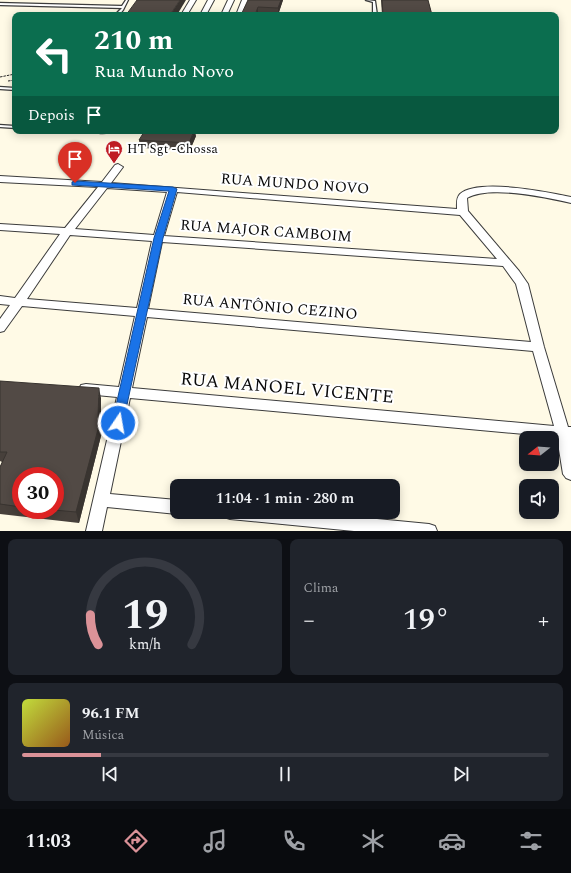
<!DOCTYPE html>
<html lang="pt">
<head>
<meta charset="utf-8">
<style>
	:root { --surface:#171b24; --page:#20242c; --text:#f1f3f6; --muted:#9ea1a6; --line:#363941; --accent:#db9298 }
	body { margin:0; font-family:Spectral,serif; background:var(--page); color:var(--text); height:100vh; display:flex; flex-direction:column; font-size:15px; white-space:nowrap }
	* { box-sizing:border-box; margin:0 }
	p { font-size:13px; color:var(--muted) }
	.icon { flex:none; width:22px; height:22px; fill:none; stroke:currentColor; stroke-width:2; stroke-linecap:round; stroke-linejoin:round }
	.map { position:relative; height:531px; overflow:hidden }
	.drawer { display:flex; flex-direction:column; gap:8px; padding:8px; background:#0d0f14; flex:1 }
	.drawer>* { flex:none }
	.top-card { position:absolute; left:12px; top:12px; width:547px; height:122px; border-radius:8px; box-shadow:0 2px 10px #0003; background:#0b6e4f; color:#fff; overflow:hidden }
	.needle { width:26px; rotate:253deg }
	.fabs { position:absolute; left:519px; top:431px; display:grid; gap:8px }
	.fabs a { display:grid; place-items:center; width:40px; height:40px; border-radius:8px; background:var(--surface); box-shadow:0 2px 10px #0003; font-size:20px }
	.speed { position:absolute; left:12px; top:467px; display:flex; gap:8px; font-size:20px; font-weight:700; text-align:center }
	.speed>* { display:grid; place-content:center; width:52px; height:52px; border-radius:50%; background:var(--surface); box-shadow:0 2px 10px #0003; line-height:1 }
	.speed .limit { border:6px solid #d22; background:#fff; color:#111 }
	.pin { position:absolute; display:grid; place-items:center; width:34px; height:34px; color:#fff; margin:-41px -17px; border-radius:50% 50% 50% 0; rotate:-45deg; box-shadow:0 0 4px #0007 }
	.pin .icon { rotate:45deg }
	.me { position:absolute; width:44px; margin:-22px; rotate:12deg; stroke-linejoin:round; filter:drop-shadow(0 0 3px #0008) }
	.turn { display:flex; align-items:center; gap:14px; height:84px; padding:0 16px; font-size:18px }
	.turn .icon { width:52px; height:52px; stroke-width:2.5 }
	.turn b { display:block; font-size:28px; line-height:34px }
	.then { display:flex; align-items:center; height:38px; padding:0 16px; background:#0003; gap:8px; font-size:15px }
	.big { font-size:30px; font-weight:600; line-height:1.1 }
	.drawer .card { flex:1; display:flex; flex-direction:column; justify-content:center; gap:6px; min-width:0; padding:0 14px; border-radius:8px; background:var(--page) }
	.drawer .dial { align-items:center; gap:0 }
	.dial svg { height:104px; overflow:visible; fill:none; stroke:var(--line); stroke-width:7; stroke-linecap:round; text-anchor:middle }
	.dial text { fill:var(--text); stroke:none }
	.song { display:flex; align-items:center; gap:12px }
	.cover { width:48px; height:48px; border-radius:6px; background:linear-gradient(135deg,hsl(70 70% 55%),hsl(30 70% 35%)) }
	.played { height:4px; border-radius:2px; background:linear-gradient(90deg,var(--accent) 15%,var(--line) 15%) }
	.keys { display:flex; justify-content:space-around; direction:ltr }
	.heat { display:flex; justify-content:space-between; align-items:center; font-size:22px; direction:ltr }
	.drawer .tiles { flex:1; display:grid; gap:8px; grid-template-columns:1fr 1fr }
	.card:last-child { grid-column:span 2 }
	.trip { position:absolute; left:170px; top:479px; width:230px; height:40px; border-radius:8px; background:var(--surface); box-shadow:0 2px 10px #0003; font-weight:600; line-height:40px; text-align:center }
	.menu { display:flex; height:64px; justify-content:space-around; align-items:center; background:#090b0e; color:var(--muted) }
	.menu .icon { width:28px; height:28px }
	.menu .selected { color:var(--accent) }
	.menu b { font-size:18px; color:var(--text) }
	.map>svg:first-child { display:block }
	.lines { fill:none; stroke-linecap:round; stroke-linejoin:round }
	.lane-casing { stroke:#3c3c3c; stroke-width:2.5 }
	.street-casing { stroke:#3c3c3c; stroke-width:2 }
	.path { stroke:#2b2b2b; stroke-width:1; stroke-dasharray:2.5 1; stroke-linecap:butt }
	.lane { fill:#fff; fill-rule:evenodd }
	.street { fill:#fff; fill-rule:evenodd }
	.wall { fill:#47403b; fill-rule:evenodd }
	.shaded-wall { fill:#393430 }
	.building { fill:#524a45; stroke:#393430 }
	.route { fill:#1a73e8; stroke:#114b97 }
	.labels { text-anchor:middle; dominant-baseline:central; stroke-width:4; stroke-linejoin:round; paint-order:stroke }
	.far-poi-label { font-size:13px; fill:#090909; stroke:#fff; text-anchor:start }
	.street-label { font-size:15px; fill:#090909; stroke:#fff }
	.near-street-label { font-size:18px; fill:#090909; stroke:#fff }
</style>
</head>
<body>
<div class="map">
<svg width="571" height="531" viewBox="0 0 571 531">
	<rect width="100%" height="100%" fill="#fffae6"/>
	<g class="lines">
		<defs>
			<g id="lane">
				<path d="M126,0H128L123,10L119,15H115L122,8L0,5V3L122,6Z"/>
				<path d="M366,0L375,1L377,15H373V2Z"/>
				<path d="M0,87L15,88V90L0,89Z"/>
				<path d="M0,125L15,126V128L0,127Z"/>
				<path d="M93,131H107L108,132C105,134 96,133 93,131Z"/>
			</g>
			<g id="street">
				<path d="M190,0H196L187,15H181Z"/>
				<path d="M208,0H214L206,15H200Z"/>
				<path d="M228,0H234L227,15H221Z"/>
				<path d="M242,0H248L242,15H236Z"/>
				<path d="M118,164L123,167L111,183L457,209C457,204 456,198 460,194C478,178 548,192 571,197V203C545,197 490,185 467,198L468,211L519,271L528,284L544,347L568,427H571V480L566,478L563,474L557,437L130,398L110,494L177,500V512H182L177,514L107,507L102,531H86L117,397L86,394L81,393L79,389L81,385L86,384L119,387L135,316L22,306L4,331L0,332V319L10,305L0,304V296L15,298L60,234L0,230V224L65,228L98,187L0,182V176L102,182L115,165ZM107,188L167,192L154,235L75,229ZM177,192L460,215L497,259L164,236ZM70,235L152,241L137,308L27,299ZM162,242L503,266L516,284L531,342L148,309ZM147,317L533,351L554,426L132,388Z"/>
				<path d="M222,512H304L429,524L435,526L437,531H354L230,519L224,517Z"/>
			</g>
		</defs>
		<use href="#lane" class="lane-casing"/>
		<use href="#street" class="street-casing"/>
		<g class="path">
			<path d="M0,77L15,74"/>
			<path d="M8,81L15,80"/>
		</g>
		<use href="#lane" class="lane"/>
		<use href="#street" class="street"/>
	</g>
	<g class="wall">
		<path d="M248,0H283L278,15H259Z"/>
		<path d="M381,0H428L432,15H382Z"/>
		<path d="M196,136L190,150L140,148L139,140Z"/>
		<path d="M0,381L101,398V419L103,428L79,523L0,514V467L2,462L0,461ZM21,476L55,510H21Z"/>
	</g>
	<g class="shaded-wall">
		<path d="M180,0H186L177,15H170Z"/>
		<path d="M281,0H283L278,15V8Z"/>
		<path d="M258,7V15H255Z"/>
		<path d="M194,131H195L196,136L190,150L189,143Z"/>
		<path d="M99,388L101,398V419L103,428L79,523L76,512L98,418Z"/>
	</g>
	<g class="building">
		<path d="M137,0H180L170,15H126Z"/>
		<path d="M248,0H281L278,8L258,7L255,15H241Z"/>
		<path d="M382,0H428L432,15H383Z"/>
		<path d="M156,131H194L189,143L139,140L144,132H155Z"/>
		<path d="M0,381L99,388L98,418H101L76,512L54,510H55V476H21V507L0,504V467L7,452H0Z"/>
	</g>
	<path class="route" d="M75,181L173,187L177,189L163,238L123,423L122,426L118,428L113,426L112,423L154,238L169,191L72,185V182Z"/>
	<defs>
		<symbol id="hotel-pin" viewBox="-11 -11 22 30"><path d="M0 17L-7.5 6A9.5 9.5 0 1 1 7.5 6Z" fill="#c01b24" stroke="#fff"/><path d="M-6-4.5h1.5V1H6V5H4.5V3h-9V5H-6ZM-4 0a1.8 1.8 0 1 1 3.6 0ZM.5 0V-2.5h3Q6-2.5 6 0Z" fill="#fff"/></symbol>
	</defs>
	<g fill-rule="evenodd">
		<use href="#hotel-pin" x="104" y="139" width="20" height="27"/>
	</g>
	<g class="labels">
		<g class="far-poi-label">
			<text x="127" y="149">HT Sgt -Chossa</text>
		</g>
		<g class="street-label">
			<text transform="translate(295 184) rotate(4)">RUA MUNDO NOVO</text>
			<text transform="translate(266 231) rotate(4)">RUA MAJOR CAMBOIM</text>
			<text transform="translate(270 307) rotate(5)">RUA ANTÔNIO CEZINO</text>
		</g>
		<g class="near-street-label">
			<text transform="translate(287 388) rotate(5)">RUA MANOEL VICENTE</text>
		</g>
	</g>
</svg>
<div class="fabs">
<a><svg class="needle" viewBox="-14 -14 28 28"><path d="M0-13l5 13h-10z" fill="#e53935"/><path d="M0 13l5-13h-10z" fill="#9ea1a6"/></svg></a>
<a><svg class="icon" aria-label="sound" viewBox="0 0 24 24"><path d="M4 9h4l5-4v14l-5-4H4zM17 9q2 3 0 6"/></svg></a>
</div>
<div class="speed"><div class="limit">30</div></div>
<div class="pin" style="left:75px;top:183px;background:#d93025"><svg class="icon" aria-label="arrive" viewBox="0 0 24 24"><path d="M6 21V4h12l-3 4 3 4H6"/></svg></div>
<svg class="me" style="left:118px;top:423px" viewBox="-20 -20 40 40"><circle r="17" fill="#1a73e8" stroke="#fff" stroke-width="3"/><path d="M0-11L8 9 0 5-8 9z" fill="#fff"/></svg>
<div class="trip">11:04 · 1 min · 280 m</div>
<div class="top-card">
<div class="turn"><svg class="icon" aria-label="left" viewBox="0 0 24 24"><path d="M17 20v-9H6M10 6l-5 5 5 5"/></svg><div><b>210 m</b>Rua Mundo Novo</div></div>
<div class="then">Depois<svg class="icon" aria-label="arrive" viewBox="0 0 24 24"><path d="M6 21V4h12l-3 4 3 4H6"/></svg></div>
</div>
</div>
<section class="drawer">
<div class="tiles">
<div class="card dial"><svg viewBox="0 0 100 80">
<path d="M14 69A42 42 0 1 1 86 69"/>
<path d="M14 69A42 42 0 0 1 8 46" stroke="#db9298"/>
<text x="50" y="56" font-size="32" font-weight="700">19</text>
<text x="50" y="72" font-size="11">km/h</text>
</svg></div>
<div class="card"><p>Clima</p>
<div class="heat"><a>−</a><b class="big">19°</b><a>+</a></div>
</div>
<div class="card">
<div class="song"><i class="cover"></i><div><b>96.1 FM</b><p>Música</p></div></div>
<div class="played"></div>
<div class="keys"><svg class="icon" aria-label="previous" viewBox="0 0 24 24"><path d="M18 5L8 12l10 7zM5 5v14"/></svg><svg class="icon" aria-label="pause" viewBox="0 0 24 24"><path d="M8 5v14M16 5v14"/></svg><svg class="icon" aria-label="next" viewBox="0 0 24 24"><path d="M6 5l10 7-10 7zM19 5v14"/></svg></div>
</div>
</div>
</section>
<nav class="menu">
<b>11:03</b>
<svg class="icon selected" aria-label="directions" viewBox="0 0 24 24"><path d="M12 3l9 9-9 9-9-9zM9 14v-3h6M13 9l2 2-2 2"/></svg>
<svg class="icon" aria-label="music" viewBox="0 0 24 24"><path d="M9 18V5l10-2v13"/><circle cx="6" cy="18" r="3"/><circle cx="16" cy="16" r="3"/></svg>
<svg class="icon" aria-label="phone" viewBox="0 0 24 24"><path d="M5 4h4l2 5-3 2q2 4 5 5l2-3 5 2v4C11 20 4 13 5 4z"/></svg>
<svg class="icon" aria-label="climate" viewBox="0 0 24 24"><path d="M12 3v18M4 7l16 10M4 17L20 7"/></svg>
<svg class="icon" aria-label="car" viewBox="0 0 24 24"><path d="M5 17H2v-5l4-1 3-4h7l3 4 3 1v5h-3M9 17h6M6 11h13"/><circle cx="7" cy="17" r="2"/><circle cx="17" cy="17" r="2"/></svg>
<svg class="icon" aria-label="filters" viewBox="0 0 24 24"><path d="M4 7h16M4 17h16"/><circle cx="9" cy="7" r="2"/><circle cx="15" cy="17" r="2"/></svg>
</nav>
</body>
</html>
